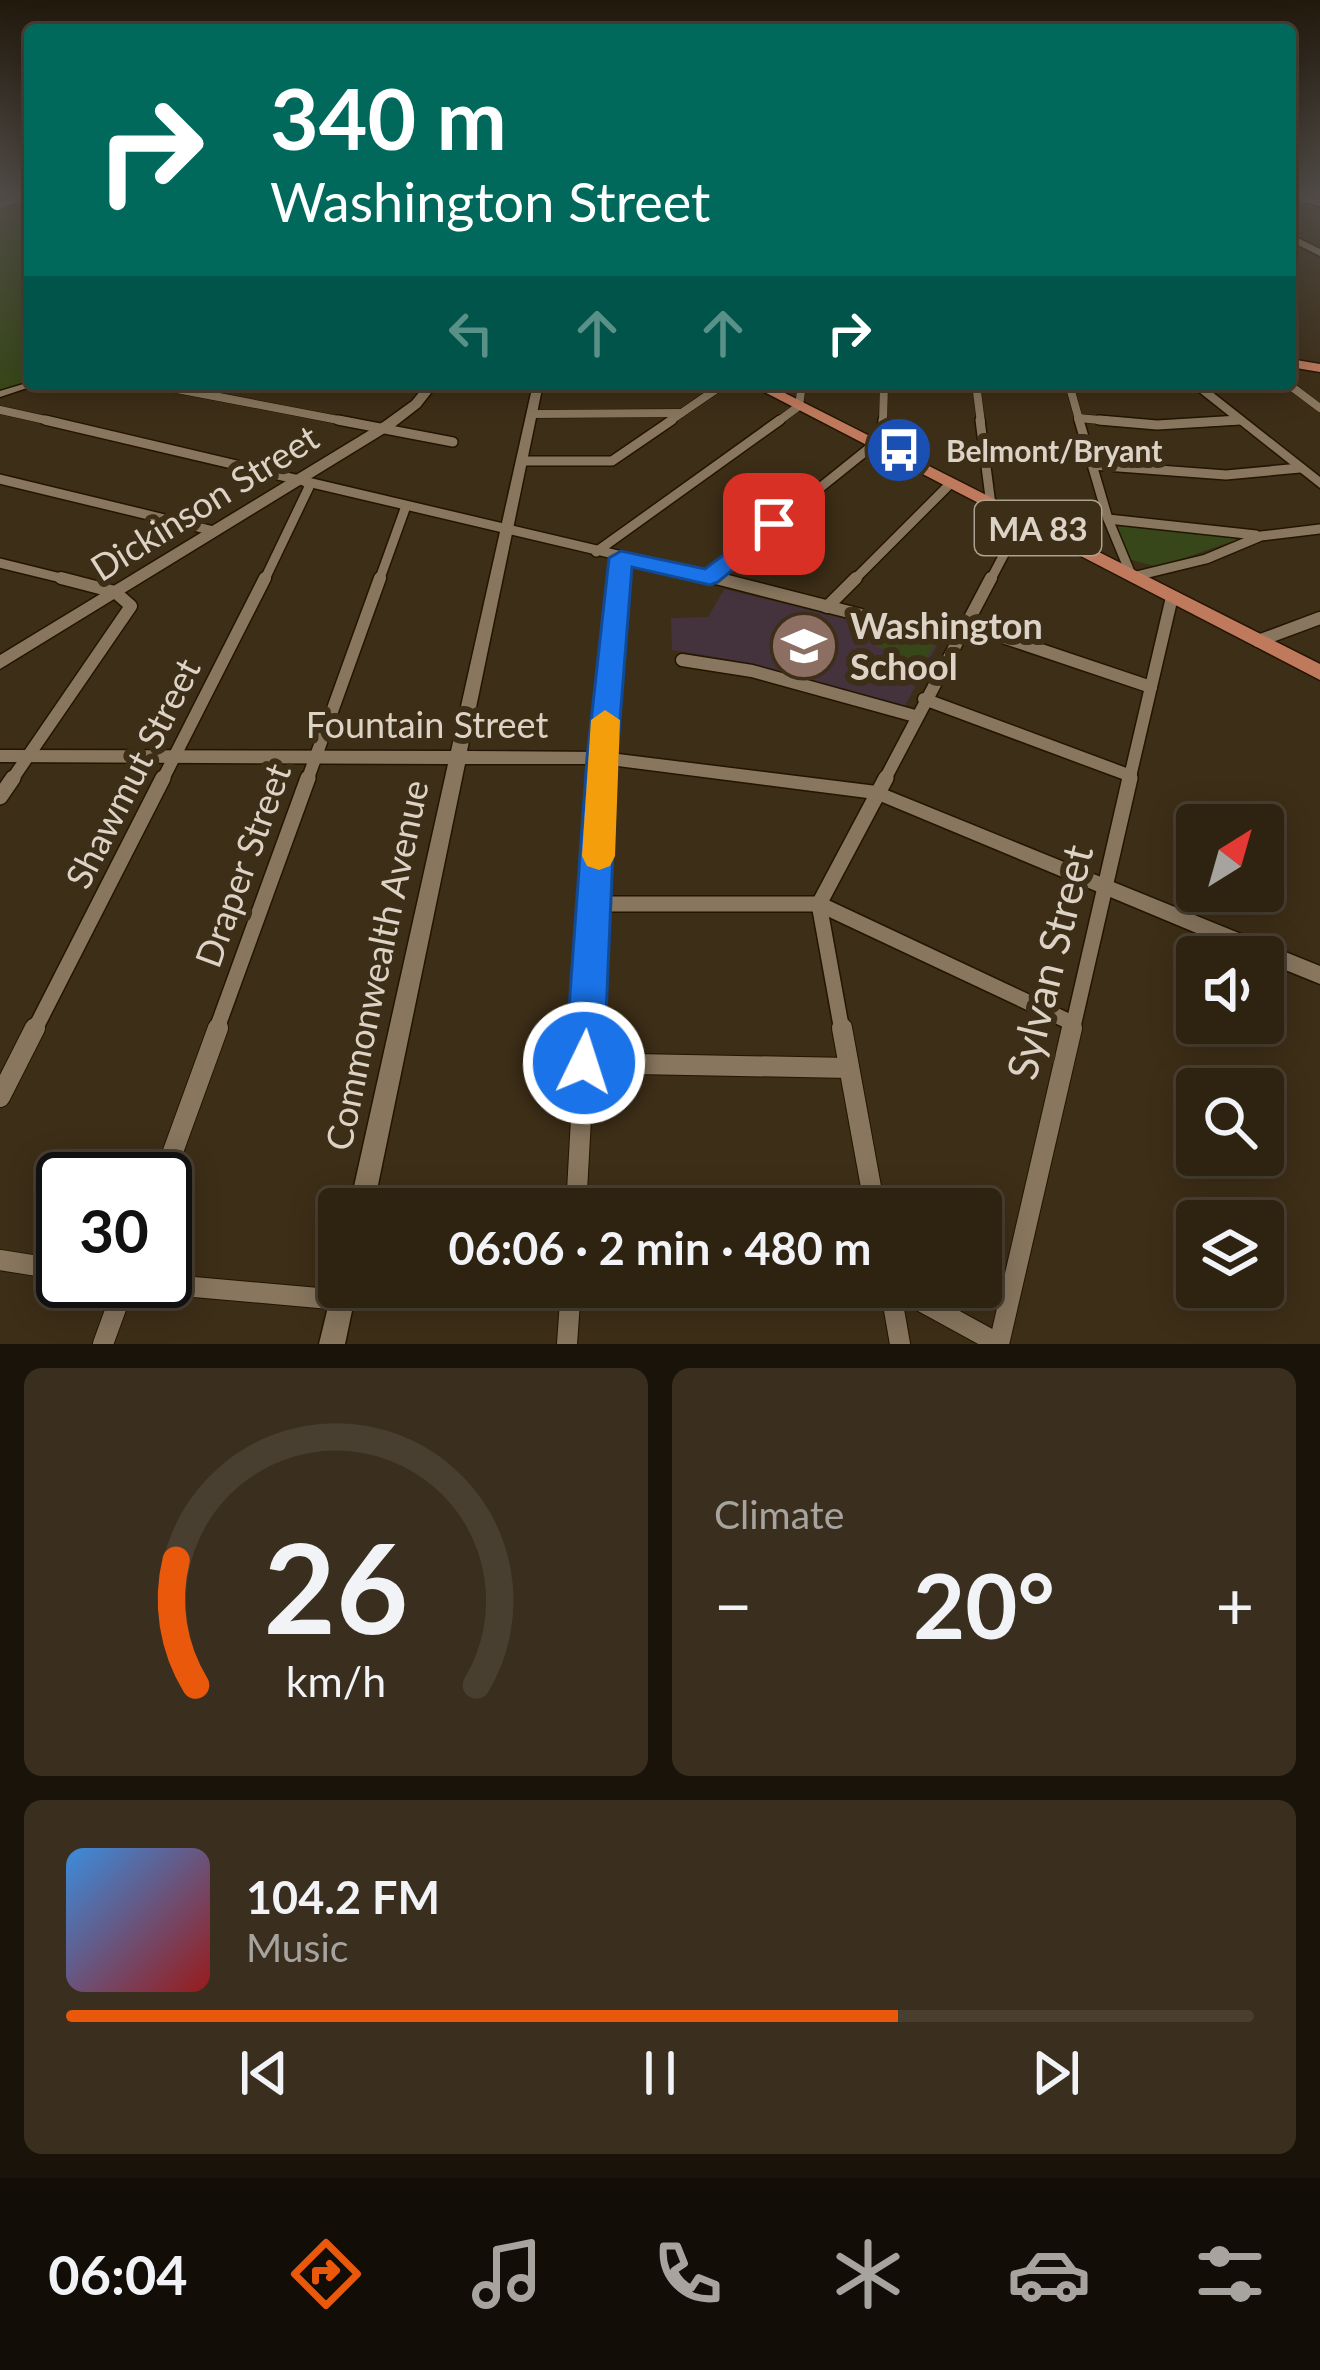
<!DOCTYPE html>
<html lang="en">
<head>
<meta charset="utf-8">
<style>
	:root { --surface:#2e2211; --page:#3a2f1f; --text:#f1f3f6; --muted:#a7a49f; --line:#493f31; --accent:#ea580c }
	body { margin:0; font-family:Lato,sans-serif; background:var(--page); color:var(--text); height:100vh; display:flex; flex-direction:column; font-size:45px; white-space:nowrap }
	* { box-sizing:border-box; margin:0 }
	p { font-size:39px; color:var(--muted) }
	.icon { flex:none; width:66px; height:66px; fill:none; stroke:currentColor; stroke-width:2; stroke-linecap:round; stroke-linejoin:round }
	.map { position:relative; height:1344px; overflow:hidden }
	.details { display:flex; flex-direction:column; gap:24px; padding:24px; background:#191309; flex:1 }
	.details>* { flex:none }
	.guide { position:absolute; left:24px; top:24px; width:1272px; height:366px; border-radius:12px; box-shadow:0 6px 30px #0003,0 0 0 3px var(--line); background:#00695c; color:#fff; overflow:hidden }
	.needle { width:78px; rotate:37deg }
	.tools { position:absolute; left:1176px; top:804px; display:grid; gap:24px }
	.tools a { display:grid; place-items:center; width:108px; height:108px; border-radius:12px; background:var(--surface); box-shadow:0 6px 30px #0003,0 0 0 3px var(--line); font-size:60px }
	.speed { position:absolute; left:36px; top:1152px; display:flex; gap:24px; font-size:60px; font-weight:700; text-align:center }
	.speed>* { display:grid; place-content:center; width:156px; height:156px; border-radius:50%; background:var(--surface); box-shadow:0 6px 30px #0003,0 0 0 3px var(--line); line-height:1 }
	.speed .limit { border:6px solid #111; border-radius:18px; background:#fff; color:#111 }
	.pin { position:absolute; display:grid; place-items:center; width:102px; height:102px; color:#fff; margin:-51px; border-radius:24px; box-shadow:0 6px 18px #0006 }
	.me { position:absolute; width:132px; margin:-66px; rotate:4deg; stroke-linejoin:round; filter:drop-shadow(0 0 9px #0008) }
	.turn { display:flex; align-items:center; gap:42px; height:252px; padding:0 48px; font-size:54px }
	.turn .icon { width:156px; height:156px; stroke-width:2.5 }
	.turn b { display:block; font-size:84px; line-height:102px }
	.lanes { display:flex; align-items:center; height:114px; padding:0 48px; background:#0003; justify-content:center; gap:60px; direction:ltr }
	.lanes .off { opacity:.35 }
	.big { font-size:90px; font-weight:700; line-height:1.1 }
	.details .tile { flex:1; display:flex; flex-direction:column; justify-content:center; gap:18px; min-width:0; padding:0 42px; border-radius:18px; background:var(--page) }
	.details .dial { align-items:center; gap:0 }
	.dial svg { height:312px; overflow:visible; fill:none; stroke:var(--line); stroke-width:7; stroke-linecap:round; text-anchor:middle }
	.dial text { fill:var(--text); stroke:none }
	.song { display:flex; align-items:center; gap:36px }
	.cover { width:144px; height:144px; border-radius:18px; background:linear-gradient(135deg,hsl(210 70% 55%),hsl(0 70% 35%)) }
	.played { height:12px; border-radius:6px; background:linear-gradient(90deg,var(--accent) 70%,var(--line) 70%) }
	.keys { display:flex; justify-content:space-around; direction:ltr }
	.heat { display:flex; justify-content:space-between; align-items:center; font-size:66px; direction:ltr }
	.details .tiles { flex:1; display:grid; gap:24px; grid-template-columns:1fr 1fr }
	.tile:last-child { grid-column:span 2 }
	.trip { position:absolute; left:318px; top:1188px; width:684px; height:120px; border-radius:12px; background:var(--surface); box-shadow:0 6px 30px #0003,0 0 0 3px var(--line); font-weight:700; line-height:120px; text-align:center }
	.dock { display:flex; height:192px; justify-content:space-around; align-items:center; background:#120e07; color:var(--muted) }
	.dock .icon { width:84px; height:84px }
	.dock .active { color:var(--accent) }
	.dock b { font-size:54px; color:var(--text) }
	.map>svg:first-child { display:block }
	.education { fill:#44323c }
	.green { fill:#38471a }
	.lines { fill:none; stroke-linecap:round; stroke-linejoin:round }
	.minor-far5-casing { stroke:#231501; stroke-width:8 }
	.minor-far4-casing { stroke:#231501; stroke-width:9 }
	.minor-far3-casing { stroke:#231501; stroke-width:12 }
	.minor-far2-casing { stroke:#231501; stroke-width:15 }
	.minor-far1-casing { stroke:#231501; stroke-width:18 }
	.minor-casing { stroke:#231501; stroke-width:22 }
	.tertiary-casing { stroke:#231501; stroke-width:3 }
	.secondary-casing { stroke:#231501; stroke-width:3 }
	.primary-casing { stroke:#231501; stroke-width:3 }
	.minor-far5 { stroke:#88765e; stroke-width:6 }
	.minor-far4 { stroke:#88765e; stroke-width:8 }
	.minor-far3 { stroke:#88765e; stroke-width:9 }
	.minor-far2 { stroke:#88765e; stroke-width:12 }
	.minor-far1 { stroke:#88765e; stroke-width:15 }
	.minor { stroke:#88765e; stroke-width:20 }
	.tertiary { fill:#88765e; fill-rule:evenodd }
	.secondary { fill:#88765e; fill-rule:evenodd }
	.primary { fill:#bf7a5d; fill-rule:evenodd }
	.route { fill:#1a73e8; stroke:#114b97; stroke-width:3 }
	.slow { fill:#f59e0b }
	.labels { text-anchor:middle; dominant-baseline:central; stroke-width:12; stroke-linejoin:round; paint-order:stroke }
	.far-poi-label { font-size:30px; font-weight:bold; fill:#dcd3c6; stroke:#3d2e17; text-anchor:start }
	.shield { fill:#3d2e17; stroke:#aca292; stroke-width:3 }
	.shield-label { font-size:33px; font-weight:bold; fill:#dcd3c6 }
	.street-label { font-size:36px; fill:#dcd3c6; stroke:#3d2e17 }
	.poi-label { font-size:36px; font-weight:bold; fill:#dcd3c6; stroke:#3d2e17; text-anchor:start }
	.near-street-label { font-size:42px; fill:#dcd3c6; stroke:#3d2e17 }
</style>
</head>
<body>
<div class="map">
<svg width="1320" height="1344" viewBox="0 0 1320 1344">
	<rect width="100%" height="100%" fill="#3d2e17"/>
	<path class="education" d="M724,589L939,642L905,706L732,660L672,650L671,618L708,617Z"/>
	<g class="green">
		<path d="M0,195H30V381L0,390Z"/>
		<path d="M1120,525L1232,536L1236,540L1158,567L1128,559L1116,528Z"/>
		<path d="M882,629L887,630L936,642L920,669L886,660L888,650L876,646Z"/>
	</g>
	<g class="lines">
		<defs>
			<path id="minor-far5" d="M0,205L30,195"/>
			<g id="minor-far4">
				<path d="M151,384L354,423"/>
				<path d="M976,384L981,423"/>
				<path d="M1069,384L1080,423"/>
				<path d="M1288,384L1320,408"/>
				<path d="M0,410L59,423"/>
				<path d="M532,414L681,413"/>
				<path d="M1078,418L1133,423"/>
				<path d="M667,423L724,384"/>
				<path d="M776,423L799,406L802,384"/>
				<path d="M883,423L884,384"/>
				<path d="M1192,423L1240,420"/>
			</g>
			<g id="minor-far3">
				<path d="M45,420L728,581"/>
				<path d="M338,420L453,442"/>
				<path d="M980,420L991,505"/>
				<path d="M1079,420L1108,519L1132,577L1206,559L1261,536L1320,529"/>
				<path d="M1099,420L1157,425L1240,420"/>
				<path d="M523,461H612L672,420"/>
				<path d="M1092,465L1226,475L1300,468"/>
				<path d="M0,479L214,531"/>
				<path d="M1108,519L1256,535"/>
				<path d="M596,552L780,420"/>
				<path d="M0,563L73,581"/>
				<path d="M709,577L882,438L883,420"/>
				<path d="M264,581L309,487L304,477"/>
				<path d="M379,581L406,506"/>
				<path d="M619,581L621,558"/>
				<path d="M853,581L950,484"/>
				<path d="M990,581L1022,520"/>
			</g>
			<g id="minor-far2">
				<path d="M716,578L955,639"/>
				<path d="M827,607L856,578"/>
				<path d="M964,624L1151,687"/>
				<path d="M1258,641L1320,618"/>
				<path d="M682,660L752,671L915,716"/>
				<path d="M924,699L1131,776"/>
				<path d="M11,781L131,606L115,592L61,578"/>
				<path d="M162,781L265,578"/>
				<path d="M307,781L380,578"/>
				<path d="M601,781L619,578"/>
				<path d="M884,781L991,578"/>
				<path d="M1129,781L1172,597"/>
			</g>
			<g id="minor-far1">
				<path d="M0,797L13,778"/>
				<path d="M597,904H819L1070,1022"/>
				<path d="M34,1031L163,778"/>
				<path d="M216,1031L308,778"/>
				<path d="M586,1031L601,778"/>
				<path d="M842,1031L819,904L886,778"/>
				<path d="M1072,1031L1130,778"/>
			</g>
			<g id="minor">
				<path d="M842,1028L875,1209"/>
				<path d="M584,1063L849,1068"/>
				<path d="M0,1097L35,1028"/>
				<path d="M163,1179L218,1028"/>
				<path d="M576,1209L586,1028"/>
				<path d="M0,1260L63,1270"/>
				<path d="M126,1281L341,1300"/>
				<path d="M890,1287L900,1344"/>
				<path d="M895,1287L999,1344"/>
				<path d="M570,1297L806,1287"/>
				<path d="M103,1344L126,1281"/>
				<path d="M567,1344L571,1287"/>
				<path d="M999,1344L1072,1028"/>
			</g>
			<g id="tertiary">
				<path d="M30,382V384H39L0,397V391Z"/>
				<path d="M533,384H543L467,751L602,752L877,786L1320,966V984L1263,961V957H1254L875,799L602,764H465L373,1209H349L448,764L0,762V750L451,751Z"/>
				<path d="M339,1276V1287H357L345,1344H319L335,1278Z"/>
			</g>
			<g id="secondary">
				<path d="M1290,234L1320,249V256L1290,241Z"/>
				<path d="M426,384H438L420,407L393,428L0,669V655L383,422L412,401Z"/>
				<path d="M1189,384H1202L1320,477V488Z"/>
			</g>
			<g id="primary">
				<path d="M1290,195L1320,200V206L1290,199Z"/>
				<path d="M1290,359L1320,364V372L1290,367Z"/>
				<path d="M749,384H767L1320,664V680Z"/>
			</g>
		</defs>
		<use href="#minor-far5" class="minor-far5-casing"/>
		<use href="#minor-far4" class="minor-far4-casing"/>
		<use href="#minor-far3" class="minor-far3-casing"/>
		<use href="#minor-far2" class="minor-far2-casing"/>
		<use href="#minor-far1" class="minor-far1-casing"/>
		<use href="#minor" class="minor-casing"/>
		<use href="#tertiary" class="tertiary-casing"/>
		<use href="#secondary" class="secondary-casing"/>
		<use href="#primary" class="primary-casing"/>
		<use href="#minor-far5" class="minor-far5"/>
		<use href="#minor-far4" class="minor-far4"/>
		<use href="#minor-far3" class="minor-far3"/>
		<use href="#minor-far2" class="minor-far2"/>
		<use href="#minor-far1" class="minor-far1"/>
		<use href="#minor" class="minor"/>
		<use href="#tertiary" class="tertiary"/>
		<use href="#secondary" class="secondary"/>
		<use href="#primary" class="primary"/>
	</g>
	<linearGradient id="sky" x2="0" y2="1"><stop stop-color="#22190d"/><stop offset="0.51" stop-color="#514c47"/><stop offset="1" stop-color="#514c47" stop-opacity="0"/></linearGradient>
	<rect width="1320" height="383" fill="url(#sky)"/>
	<path class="route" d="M774,517L786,524L782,529L718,582L710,585L632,567L617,758L604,1063L598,1077L584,1082L570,1077L565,1063L587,758L609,558L621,551L705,569Z"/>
	<path class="slow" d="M605,710L620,720L615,856L610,866L599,870L587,866L582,856L591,720Z"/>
	<defs>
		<symbol id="bus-disc" viewBox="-11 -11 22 22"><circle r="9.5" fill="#1a4fb4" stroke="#3d2e17"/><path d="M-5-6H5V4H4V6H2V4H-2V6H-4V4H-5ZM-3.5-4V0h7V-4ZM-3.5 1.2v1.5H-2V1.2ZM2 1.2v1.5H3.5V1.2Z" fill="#fff"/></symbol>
		<symbol id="school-disc" viewBox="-11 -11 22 22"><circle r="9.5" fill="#8d6e63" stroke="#3d2e17"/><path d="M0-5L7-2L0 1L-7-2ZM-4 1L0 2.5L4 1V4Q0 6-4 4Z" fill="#fff"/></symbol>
	</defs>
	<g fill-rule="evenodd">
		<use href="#bus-disc" x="861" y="412" width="76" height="76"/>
		<use href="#school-disc" x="766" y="608" width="76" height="76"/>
	</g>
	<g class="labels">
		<g class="far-poi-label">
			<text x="946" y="450">Belmont/Bryant</text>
		</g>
		<rect class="shield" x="975" y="501" width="126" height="54" rx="9"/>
		<g class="shield-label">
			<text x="1038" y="528">MA 83</text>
		</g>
		<g class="street-label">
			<text transform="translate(204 502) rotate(-32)">Dickinson Street</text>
			<text x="427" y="724">Fountain Street</text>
			<text transform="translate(132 773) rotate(-63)">Shawmut Street</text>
			<text transform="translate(242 865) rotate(-70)">Draper Street</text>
			<text transform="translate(376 965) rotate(-78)">Commonwealth Avenue</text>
		</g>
		<g class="poi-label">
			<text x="850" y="625">Washington<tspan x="850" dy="41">School</tspan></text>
		</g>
		<g class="near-street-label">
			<text transform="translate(1049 962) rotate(-76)">Sylvan Street</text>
		</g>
	</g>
</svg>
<div class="tools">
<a><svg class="needle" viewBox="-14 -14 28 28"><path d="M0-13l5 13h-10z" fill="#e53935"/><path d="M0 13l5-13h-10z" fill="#a7a49f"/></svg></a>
<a><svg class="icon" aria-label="sound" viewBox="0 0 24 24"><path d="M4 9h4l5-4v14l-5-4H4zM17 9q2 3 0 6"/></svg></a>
<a><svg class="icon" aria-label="search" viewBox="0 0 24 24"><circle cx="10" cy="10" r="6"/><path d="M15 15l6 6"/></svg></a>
<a><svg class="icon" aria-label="layers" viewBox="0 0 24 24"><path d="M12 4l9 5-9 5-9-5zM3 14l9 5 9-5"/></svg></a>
</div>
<div class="speed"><div class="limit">30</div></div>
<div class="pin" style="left:774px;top:524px;background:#d93025"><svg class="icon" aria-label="arrive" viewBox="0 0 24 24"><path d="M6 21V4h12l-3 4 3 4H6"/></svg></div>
<svg class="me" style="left:584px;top:1063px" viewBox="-20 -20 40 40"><circle r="17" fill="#1a73e8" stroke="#fff" stroke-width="3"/><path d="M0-11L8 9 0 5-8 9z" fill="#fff"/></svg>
<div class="trip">06:06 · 2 min · 480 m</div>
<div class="guide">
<div class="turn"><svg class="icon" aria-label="right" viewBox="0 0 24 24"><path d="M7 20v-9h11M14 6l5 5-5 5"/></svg><div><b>340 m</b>Washington Street</div></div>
<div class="lanes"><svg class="icon off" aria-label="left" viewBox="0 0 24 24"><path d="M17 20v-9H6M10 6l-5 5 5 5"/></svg><svg class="icon off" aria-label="ahead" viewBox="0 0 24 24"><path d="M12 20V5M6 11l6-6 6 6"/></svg><svg class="icon off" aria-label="ahead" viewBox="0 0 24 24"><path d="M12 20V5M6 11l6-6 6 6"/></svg><svg class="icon" aria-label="right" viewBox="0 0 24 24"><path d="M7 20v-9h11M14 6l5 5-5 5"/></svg></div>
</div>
</div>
<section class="details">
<div class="tiles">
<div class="tile dial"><svg viewBox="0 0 100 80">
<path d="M14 69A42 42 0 1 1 86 69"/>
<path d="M14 69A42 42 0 0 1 9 37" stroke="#ea580c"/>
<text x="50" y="56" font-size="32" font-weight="700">26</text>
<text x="50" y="72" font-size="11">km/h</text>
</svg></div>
<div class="tile"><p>Climate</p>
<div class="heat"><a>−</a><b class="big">20°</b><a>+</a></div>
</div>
<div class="tile">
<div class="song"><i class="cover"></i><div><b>104.2 FM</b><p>Music</p></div></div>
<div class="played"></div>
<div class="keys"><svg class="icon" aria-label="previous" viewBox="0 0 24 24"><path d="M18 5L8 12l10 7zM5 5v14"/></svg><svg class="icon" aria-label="pause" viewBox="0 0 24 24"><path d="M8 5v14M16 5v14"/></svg><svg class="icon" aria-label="next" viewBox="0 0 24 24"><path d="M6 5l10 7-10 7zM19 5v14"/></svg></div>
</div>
</div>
</section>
<nav class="dock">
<b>06:04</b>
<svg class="icon active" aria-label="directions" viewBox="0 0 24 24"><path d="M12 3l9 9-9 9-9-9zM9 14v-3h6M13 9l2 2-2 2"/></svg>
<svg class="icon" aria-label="music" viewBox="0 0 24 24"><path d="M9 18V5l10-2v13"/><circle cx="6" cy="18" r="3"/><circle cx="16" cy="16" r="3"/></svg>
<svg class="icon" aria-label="phone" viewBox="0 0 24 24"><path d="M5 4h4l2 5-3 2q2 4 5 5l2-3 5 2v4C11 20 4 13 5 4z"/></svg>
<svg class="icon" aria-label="climate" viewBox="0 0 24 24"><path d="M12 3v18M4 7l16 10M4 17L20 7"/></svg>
<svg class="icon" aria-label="car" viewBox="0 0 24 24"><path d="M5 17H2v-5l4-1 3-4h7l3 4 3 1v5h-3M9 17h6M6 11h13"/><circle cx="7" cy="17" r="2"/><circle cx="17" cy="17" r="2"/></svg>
<svg class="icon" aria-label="filters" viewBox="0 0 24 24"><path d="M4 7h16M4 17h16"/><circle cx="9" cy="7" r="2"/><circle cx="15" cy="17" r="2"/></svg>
</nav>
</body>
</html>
